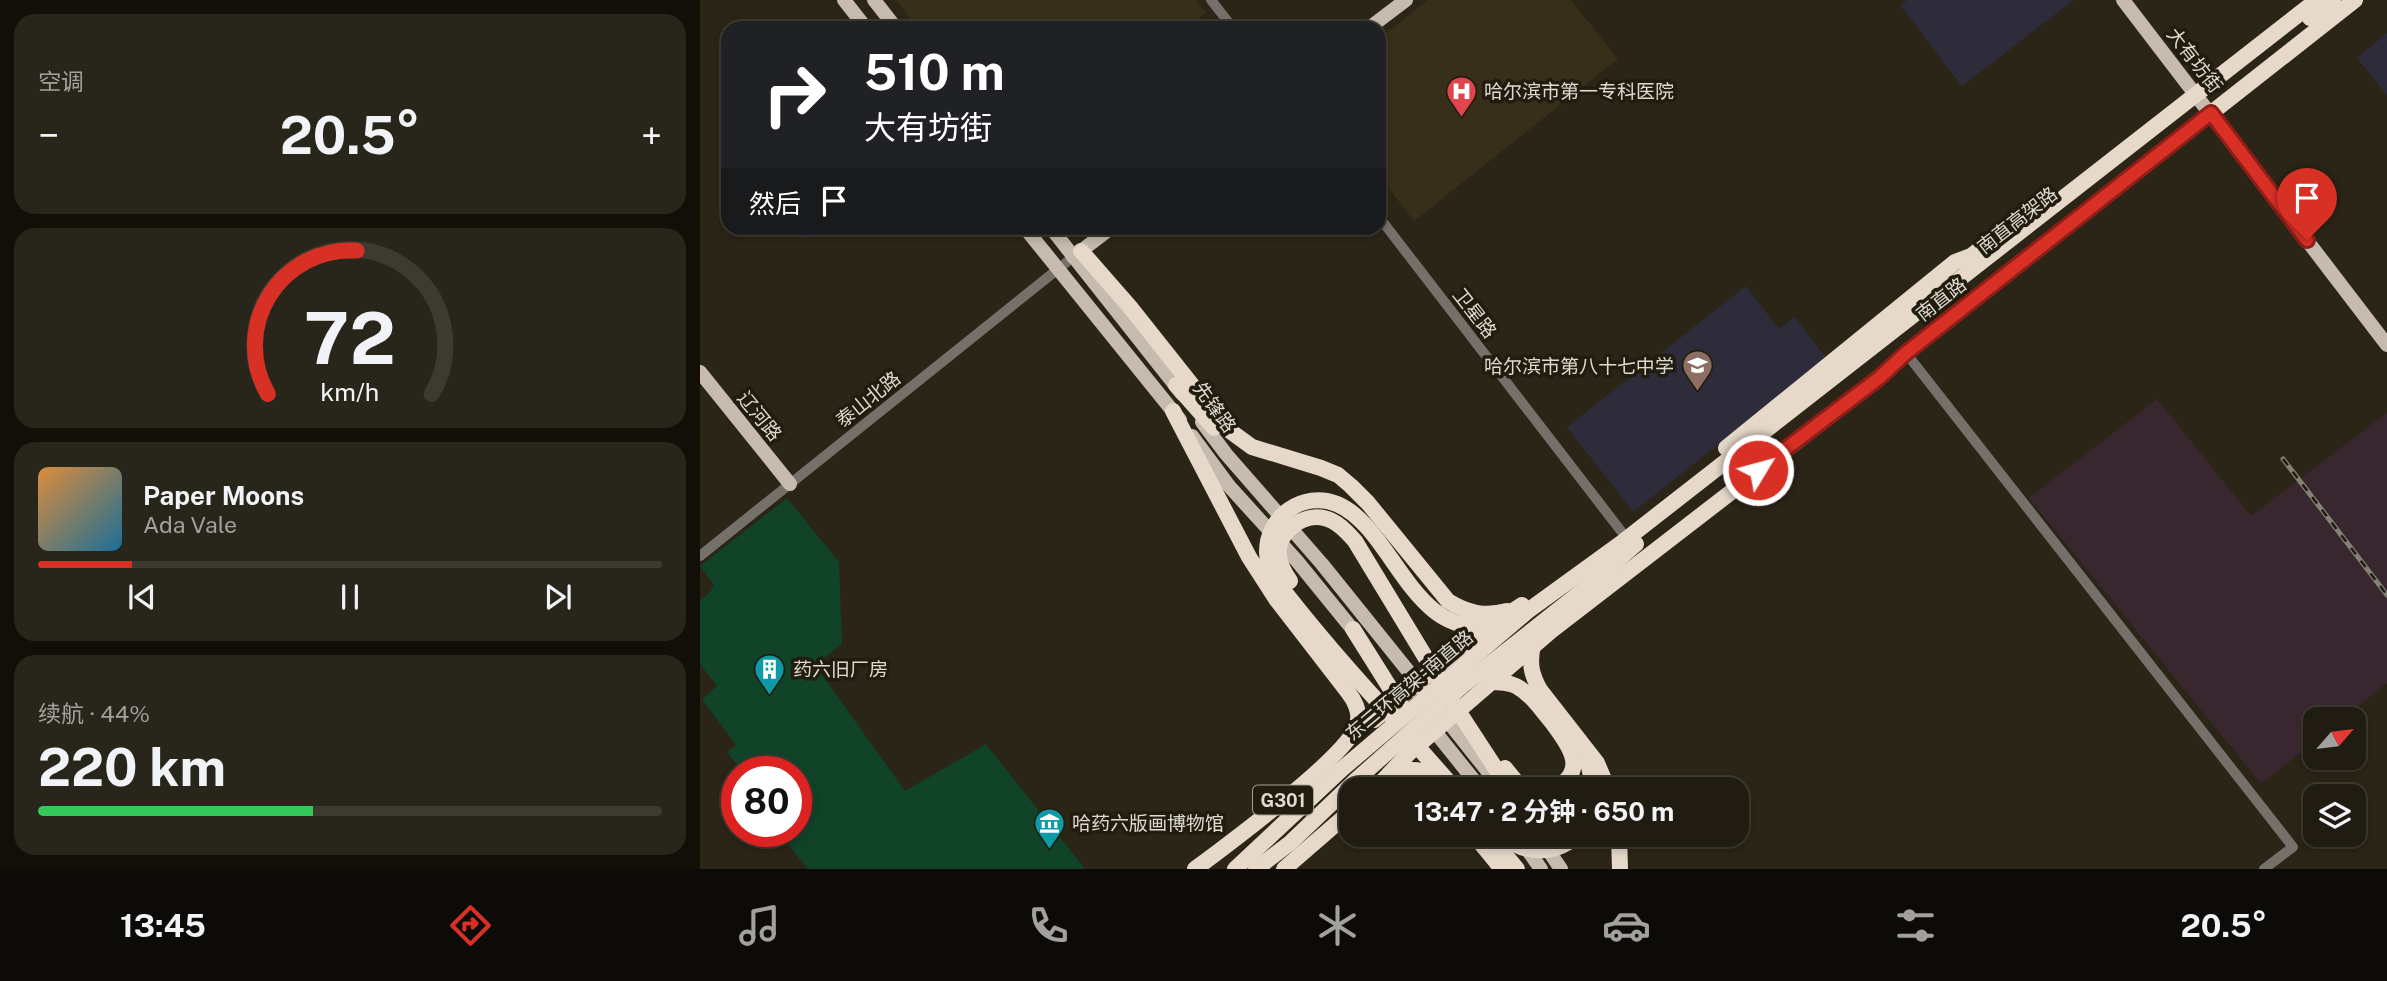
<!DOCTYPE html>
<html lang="zh">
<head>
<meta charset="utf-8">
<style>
	:root { --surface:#201c11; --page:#28251a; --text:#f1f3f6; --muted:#a2a19f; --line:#3d3a31; --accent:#d93025 }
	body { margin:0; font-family:"Public Sans","Noto Sans SC",sans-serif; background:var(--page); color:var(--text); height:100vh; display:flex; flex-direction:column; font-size:26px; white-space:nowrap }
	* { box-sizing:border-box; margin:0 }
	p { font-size:23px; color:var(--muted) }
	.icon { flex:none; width:38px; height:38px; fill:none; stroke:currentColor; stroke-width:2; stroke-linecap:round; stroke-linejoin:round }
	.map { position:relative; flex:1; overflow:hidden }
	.panel { display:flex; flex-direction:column; gap:14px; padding:14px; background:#120f09; width:700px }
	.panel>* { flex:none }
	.hud { position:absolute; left:21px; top:21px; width:665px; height:214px; border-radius:21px; box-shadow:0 4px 10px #0003,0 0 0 2px var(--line); background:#202124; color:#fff; overflow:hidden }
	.needle { width:46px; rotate:62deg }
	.tools { position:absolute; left:1603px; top:707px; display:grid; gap:14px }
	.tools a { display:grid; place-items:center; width:63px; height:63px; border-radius:14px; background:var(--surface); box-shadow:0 4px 10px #0003,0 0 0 2px var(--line); font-size:35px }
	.speed { position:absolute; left:21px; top:756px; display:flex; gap:14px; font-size:35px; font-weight:700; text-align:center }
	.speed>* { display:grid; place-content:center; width:91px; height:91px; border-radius:50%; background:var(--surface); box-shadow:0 4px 10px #0003,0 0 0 2px var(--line); line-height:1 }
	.speed .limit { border:10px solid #d22; background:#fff; color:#111 }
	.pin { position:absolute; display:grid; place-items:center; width:60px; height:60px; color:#fff; margin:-72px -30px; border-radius:50% 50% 50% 0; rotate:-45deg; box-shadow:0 0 7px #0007 }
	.pin .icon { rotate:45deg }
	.me { position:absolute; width:77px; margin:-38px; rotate:53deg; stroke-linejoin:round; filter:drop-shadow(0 0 5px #0008) }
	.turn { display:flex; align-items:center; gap:24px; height:147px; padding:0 28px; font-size:32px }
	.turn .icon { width:91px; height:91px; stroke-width:2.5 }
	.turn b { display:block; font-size:49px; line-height:60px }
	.then { display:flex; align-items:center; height:66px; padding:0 28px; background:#0003; gap:14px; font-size:26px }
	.big { font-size:52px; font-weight:700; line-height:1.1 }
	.panel .card { flex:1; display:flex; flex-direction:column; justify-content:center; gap:10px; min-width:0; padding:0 24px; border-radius:21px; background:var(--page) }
	.panel .dial { align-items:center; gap:0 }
	.dial svg { height:182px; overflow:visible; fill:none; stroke:var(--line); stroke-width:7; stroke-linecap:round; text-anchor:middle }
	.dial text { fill:var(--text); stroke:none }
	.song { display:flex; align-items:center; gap:21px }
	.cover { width:84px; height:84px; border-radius:10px; background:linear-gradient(135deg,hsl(30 70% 55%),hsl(200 70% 35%)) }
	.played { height:7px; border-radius:4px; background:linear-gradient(90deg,var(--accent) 15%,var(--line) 15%) }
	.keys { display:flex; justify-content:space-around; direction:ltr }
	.heat { display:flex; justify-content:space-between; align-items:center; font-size:38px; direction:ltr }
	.charge { height:10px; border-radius:5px; background:linear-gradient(90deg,#34c759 44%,var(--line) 0) }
	.trip { position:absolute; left:639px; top:777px; width:410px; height:70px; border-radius:21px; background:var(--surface); box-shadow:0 4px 10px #0003,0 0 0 2px var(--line); font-weight:700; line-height:70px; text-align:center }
	.menu { display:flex; height:112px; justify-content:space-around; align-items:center; background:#0d0b07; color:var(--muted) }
	.menu .icon { width:49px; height:49px }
	.menu .current { color:var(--accent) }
	.menu b { font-size:32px; color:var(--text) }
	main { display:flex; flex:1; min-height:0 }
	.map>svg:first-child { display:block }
	.built { fill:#372f1a }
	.industrial { fill:#392730 }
	.education { fill:#2e2b3b }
	.green { fill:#104327 }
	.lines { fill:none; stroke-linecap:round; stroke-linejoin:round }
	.minor { stroke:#75706a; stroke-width:10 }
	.major { stroke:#c6bbae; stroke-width:14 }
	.highway { stroke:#e6d9c9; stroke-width:16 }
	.rail-casing { stroke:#848074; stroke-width:5 }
	.rail { stroke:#211c0e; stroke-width:2.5; stroke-dasharray:8; stroke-linecap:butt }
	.route-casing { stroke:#8d1f18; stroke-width:18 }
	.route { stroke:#d93025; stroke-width:12 }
	.labels { text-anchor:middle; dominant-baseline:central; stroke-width:7; stroke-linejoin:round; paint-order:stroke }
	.shield { fill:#211c0e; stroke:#a5a196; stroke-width:2 }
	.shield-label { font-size:18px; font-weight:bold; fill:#dddad1 }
	.street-label { font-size:19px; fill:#dddad1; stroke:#211c0e }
	.poi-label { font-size:19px; fill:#dddad1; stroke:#211c0e; text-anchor:start }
</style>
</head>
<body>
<main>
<section class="panel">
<div class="card"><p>空调</p>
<div class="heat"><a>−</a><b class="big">20.5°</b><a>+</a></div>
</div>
<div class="card dial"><svg viewBox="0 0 100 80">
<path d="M14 69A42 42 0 1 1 86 69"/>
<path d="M14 69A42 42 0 0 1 53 6" stroke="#d93025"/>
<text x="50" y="56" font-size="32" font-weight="700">72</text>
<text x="50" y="72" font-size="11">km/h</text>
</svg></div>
<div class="card">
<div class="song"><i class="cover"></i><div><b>Paper Moons</b><p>Ada Vale</p></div></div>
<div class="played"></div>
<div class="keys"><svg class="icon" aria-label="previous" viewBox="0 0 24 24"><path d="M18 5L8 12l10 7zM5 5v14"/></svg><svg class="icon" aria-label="pause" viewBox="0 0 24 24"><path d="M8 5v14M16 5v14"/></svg><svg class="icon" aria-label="next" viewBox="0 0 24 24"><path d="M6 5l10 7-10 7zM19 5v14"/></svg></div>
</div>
<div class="card"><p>续航 · 44%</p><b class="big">220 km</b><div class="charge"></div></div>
</section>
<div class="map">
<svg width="1687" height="869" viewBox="0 0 1687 869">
	<rect width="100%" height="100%" fill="#2b2517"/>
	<g class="built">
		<path d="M196,0H496L506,13L488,28H218Z"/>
		<path d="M728,0H871L918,59L714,221L679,176V39Z"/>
	</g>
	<path class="industrial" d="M1457,399L1551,516L1687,413V683L1642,719H1615V741L1561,784L1329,498Z"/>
	<g class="education">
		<path d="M1207,0H1374L1262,86L1200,5Z"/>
		<path d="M1687,33V95L1657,58Z"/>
		<path d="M94,228H150L144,232L102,238Z"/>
		<path d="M1046,286L1079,329L1095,317L1127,359L933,512L867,427Z"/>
	</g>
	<path class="green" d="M87,498L139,562L142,644L115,665L205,791L286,744L385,869H108L87,843L83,847L70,831H96V772H43L27,752L36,745L2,699L17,686L0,664V601L12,590L11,588L14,585L0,566Z"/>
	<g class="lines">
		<g class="minor">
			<path d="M511,0L533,28"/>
			<path d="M679,217L921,531"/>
			<path d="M1206,353L1593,847L1564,869"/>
			<path d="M0,556L373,257"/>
		</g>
		<g class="major">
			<path d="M144,0L166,28"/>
			<path d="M174,0L196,28"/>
			<path d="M1423,0L1687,345"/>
			<path d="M669,28L706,0"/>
			<path d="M325,228L480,420"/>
			<path d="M351,228L482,394"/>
			<path d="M373,257L411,228"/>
			<path d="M0,372L90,484"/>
			<path d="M502,422L526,454L622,564L725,692"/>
			<path d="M492,436L529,486L597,561L658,636"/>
			<path d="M742,714L801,788"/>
			<path d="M728,723L781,789"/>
			<path d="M817,835L841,869"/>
			<path d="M842,841L861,869"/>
		</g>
		<g class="highway">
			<path d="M1610,18L1633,0"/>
			<path d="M381,251L430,307L526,428L552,447L621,468L638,475L651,486L668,503L748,601C767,613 785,617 807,611"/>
			<path d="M476,385L514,428"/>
			<path d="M473,411L549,557L576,599L648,692C654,700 660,711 658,722C652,753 526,846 495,869"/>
			<path d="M1026,448L1255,262L1271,256L1302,232"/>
			<path d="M590,581C585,574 580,565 579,556C576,533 602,513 624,518C637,521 646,531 655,541L738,678"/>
			<path d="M653,629L702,707"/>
			<path d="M833,645C829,663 831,674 840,690L897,763L908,789"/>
			<path d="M789,682C798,682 807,682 816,686C831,694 840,708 851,721C868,744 890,770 854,789"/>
			<path d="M753,703L809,789"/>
			<path d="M691,716C655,677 620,637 587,595C577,583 567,568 567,553C566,517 603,490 637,504C694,528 712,642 792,624"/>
			<path d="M658,720H674L772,638L822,605"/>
			<path d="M710,738L755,789"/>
			<path d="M887,758L894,789"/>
			<path d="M805,768L818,784L826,789"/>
			<path d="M690,774C710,767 725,769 742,780"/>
			<path d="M675,789L708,754L851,631L1179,378L1206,353L1655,0"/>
			<path d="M774,835L802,869"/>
			<path d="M789,835L817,869"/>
			<path d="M801,835C825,855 854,856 878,835"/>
			<path d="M838,835L841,838"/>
			<path d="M919,835L920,869"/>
			<path d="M535,869L642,769L829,610L920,544L1617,0"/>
			<path d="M556,869L590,843L655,781L762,686L882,591L936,544"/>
			<path d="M584,869L651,811"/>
		</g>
		<defs>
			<path id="rail" d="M1583,459L1687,595"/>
		</defs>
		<use href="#rail" class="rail-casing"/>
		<use href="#rail" class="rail"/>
	</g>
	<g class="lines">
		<defs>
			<path id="route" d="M1058,470L1179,378L1206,353L1511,113L1607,240"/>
		</defs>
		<use href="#route" class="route-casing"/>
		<use href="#route" class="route"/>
	</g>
	<defs>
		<symbol id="hospital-pin" viewBox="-11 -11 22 30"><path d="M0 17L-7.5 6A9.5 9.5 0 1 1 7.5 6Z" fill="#e0444e" stroke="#211c0e"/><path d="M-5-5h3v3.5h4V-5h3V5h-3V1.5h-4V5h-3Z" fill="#fff"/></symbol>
		<symbol id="school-pin" viewBox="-11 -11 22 30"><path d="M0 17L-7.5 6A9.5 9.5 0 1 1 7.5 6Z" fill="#8d6e63" stroke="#211c0e"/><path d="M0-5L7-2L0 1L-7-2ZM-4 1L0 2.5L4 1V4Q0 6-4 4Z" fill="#fff"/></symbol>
		<symbol id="building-pin" viewBox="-11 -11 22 30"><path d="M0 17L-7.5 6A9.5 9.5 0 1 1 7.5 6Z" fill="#0f9aa8" stroke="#211c0e"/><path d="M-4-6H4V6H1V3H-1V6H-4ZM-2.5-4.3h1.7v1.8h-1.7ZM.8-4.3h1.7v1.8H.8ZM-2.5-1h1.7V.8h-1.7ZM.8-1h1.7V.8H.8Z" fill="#fff"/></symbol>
		<symbol id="museum-pin" viewBox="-11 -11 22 30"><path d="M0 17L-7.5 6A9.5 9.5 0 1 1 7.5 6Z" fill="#0f9aa8" stroke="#211c0e"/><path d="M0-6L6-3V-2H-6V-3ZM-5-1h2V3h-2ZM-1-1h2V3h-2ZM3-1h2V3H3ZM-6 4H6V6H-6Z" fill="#fff"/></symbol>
	</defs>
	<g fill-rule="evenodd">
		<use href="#hospital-pin" x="744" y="74" width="35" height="47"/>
		<use href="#school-pin" x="980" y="348" width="35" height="47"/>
		<use href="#building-pin" x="52" y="652" width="35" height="47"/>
		<use href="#museum-pin" x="332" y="806" width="35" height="47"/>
	</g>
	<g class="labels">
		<rect class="shield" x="553" y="785.5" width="60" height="29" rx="5"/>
		<g class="shield-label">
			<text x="583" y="800">G301</text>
		</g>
		<g class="street-label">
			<text transform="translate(1495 60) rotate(52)">大有坊街</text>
			<text transform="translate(1317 220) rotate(-38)">南直高架路</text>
			<text transform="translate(1241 299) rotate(-38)">南直路</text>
			<text transform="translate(775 313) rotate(52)">卫星路</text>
			<text transform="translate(168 399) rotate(-39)">泰山北路</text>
			<text transform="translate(515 407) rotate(54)">先锋路</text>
			<text transform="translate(60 416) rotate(51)">辽河路</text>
			<text transform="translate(709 685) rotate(-40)">东二环高架-南直路</text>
		</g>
		<g class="poi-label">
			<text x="784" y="91">哈尔滨市第一专科医院</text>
			<text x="974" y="366" text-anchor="end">哈尔滨市第八十七中学</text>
			<text x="93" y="669">药六旧厂房</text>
			<text x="372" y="823">哈药六版画博物馆</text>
		</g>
	</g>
</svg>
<div class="tools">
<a><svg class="needle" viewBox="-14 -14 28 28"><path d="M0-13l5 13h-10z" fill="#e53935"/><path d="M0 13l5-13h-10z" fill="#a2a19f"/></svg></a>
<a><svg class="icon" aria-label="layers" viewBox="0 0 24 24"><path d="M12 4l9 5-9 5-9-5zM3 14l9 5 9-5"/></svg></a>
</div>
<div class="speed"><div class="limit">80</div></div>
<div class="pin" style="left:1607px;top:240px;background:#d93025"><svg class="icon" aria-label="arrive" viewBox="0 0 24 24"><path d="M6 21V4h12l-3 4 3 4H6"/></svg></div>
<svg class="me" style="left:1058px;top:470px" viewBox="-20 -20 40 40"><circle r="17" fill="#d93025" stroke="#fff" stroke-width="3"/><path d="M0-11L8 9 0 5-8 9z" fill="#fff"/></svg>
<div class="trip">13:47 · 2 分钟 · 650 m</div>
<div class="hud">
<div class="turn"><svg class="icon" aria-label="right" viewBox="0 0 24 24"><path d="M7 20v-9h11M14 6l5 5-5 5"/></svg><div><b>510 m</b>大有坊街</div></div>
<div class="then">然后<svg class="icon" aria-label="arrive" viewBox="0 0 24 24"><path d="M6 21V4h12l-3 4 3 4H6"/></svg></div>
</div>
</div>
</main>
<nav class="menu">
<b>13:45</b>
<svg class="icon current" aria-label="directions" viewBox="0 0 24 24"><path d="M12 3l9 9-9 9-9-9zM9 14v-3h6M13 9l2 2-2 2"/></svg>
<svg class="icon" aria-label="music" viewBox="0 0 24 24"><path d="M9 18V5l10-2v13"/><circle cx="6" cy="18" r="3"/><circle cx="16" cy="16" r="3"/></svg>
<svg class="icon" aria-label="phone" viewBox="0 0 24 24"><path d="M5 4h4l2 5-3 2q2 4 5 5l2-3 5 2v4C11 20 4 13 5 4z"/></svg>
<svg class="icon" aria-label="climate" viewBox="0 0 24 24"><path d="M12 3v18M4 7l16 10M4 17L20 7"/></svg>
<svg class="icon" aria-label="car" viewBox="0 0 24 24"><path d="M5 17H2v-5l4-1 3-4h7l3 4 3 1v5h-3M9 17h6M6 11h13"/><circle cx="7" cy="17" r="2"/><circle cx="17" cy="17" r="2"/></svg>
<svg class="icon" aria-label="filters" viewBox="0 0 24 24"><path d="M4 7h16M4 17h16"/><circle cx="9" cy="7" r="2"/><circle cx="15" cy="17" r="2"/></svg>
<b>20.5°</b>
</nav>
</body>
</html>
